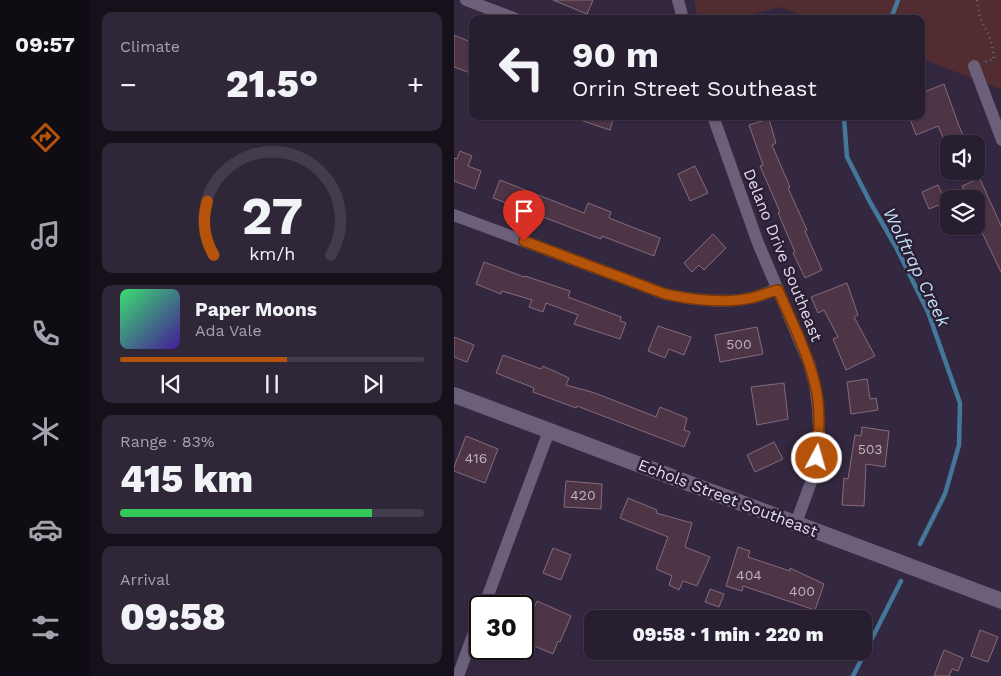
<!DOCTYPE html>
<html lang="en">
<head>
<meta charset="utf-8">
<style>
	:root { --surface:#271e30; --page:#2f2738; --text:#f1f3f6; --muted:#a4a2ab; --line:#433c4c; --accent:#b45309 }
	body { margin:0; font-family:"Work Sans",sans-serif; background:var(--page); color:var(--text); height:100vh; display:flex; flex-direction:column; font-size:19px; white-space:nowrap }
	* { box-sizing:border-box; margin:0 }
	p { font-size:16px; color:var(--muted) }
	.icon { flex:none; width:28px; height:28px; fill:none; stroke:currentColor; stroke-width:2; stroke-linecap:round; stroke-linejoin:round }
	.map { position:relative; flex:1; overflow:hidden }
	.panel { display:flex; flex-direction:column; gap:12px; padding:12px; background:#15101a; width:364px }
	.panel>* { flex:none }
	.top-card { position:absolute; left:15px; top:15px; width:456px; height:105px; border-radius:10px; box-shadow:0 1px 4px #0004,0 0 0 1px var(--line); background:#271e30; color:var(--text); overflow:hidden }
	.tools { position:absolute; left:486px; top:135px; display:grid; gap:10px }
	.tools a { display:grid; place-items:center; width:45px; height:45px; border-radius:10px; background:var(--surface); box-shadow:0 1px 4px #0004,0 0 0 1px var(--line); font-size:25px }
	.speed { position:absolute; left:15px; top:595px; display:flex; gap:10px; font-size:25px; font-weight:700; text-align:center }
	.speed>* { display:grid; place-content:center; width:65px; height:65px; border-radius:50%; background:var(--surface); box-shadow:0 1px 4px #0004,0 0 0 1px var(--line); line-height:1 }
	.speed .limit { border:2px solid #111; border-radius:8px; background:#fff; color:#111 }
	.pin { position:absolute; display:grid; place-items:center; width:42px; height:42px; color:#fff; margin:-51px -21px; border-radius:50% 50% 50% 0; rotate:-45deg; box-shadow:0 0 5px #0007 }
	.pin .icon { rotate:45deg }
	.me { position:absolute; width:55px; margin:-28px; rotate:6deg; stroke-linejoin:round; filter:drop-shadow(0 0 4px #0008) }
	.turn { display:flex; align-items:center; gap:18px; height:105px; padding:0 20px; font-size:22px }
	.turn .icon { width:65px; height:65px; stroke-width:2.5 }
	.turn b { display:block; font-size:35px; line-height:42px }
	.big { font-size:38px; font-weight:800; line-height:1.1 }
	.panel .widget { flex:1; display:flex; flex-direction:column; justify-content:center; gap:8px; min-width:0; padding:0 18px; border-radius:10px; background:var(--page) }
	.panel .dial { align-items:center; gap:0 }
	.dial svg { height:130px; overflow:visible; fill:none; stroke:var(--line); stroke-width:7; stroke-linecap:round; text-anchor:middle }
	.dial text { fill:var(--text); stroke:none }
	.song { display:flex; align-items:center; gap:15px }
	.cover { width:60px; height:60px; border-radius:8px; background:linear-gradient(135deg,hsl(140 70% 55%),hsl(260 70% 35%)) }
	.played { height:5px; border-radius:2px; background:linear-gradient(90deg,var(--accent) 55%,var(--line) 55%) }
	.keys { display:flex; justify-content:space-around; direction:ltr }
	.heat { display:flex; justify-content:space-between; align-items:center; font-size:28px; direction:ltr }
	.charge { height:8px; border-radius:4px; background:linear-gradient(90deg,#34c759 83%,var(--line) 0) }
	.trip { position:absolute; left:130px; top:610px; width:288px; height:50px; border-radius:10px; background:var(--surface); box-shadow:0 1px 4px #0004,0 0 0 1px var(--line); font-weight:800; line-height:50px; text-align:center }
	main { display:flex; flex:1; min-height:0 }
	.tabs { display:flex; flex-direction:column; width:90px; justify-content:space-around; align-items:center; background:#100c13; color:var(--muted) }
	.tabs .icon { width:35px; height:35px }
	.tabs .active { color:var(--accent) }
	.tabs b { font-size:22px; color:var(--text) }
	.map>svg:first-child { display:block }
	.green { fill:#512d31 }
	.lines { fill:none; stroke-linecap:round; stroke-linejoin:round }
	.stream { stroke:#44789b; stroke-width:4.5 }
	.building { fill:#4e3545; stroke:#866a7c }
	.path { stroke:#70667b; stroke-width:2.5; stroke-dasharray:1 4; stroke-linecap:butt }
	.minor { stroke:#6c5f7a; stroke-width:12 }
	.tertiary { stroke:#6c5f7a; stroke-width:16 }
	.route-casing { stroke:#753606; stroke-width:12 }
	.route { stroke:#b45309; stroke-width:9 }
	.labels { text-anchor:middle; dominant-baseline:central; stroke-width:5; stroke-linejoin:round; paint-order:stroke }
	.number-label { font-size:14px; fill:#bdb2c1 }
	.street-label { font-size:16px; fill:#e2dbea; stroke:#2a1f35 }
	.water-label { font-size:18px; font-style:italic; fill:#c1def4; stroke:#2a1f35 }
</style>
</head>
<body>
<main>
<nav class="tabs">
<b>09:57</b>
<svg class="icon active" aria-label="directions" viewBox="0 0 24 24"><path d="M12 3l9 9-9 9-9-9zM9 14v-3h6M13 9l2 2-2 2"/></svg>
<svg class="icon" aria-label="music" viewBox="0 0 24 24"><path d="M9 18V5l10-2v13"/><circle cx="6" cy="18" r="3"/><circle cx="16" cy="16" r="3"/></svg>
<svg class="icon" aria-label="phone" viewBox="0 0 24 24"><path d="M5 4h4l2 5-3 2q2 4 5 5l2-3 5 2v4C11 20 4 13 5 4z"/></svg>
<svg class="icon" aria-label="climate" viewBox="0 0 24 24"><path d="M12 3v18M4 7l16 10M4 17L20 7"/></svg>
<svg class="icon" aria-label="car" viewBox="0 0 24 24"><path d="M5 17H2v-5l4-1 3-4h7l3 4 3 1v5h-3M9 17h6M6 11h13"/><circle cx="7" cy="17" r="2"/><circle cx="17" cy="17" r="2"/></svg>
<svg class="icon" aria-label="filters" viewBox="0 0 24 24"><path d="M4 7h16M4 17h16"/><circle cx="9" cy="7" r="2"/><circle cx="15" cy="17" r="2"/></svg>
</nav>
<section class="panel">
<div class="widget"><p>Climate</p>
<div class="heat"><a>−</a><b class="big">21.5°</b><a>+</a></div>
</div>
<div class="widget dial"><svg viewBox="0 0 100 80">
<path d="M14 69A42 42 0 1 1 86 69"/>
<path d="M14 69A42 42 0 0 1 10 36" stroke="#b45309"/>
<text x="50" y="56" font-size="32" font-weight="700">27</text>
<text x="50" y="72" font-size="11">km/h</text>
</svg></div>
<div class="widget">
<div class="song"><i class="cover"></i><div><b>Paper Moons</b><p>Ada Vale</p></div></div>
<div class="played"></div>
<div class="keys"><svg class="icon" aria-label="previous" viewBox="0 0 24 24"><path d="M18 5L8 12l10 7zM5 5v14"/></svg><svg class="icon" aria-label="pause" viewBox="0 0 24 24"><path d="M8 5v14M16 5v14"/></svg><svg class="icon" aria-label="next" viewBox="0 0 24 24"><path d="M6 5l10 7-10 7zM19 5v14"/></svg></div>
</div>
<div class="widget"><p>Range · 83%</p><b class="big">415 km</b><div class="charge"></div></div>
<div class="widget"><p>Arrival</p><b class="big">09:58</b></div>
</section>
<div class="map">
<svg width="548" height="676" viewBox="0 0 548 676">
	<rect width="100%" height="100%" fill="#342840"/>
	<path class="green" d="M240,0H547V89L468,59V19H358L326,7L280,19H244Z"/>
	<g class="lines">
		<g class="stream">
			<path d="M437,19L444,0"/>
			<path d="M391,116L390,118L393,157L416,202L442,247L474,312L506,403L505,445L491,494L466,544"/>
			<path d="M399,676L447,581"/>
		</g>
	</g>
	<g class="building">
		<path d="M99,0H139L133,14Z"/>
		<path d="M0,35L19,43V74L0,67Z"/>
		<path d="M490,84L505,126L513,144H492L484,126L462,135L455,116H468V93Z"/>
		<path d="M121,116H160L156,130L120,118Z"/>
		<path d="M315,119L322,143L318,145L336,187L334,188L353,230L351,231L368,270L351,278L339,253L341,252L324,213L326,212L306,166L309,165L295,125Z"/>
		<path d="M6,151L18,156L14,166L27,171L21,189L0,181V158L3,159Z"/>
		<path d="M241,166L254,193L236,201L224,174Z"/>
		<path d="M522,170L548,228V274L522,220V199H514L508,186L522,180Z"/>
		<path d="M46,180L130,213L134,203L157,212L155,218L206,238L200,256L148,236L147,239L39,198Z"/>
		<path d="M484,185L492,202L475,209L468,192Z"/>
		<path d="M259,234L272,248L250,270L245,265L238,272L230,263Z"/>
		<path d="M30,262L70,277L71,276L116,291L114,297L167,317L166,321L172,323L166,339L120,324L124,315L92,303L89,312L75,307L78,300L48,291L47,294L22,284Z"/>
		<path d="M393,283L404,315L400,317L421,356L392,370L379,339L384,337L370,310L364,313L357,297Z"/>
		<path d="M204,326L237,337L230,355L215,349L211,358L194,351Z"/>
		<path d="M303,327L309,354L266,362L261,335Z"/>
		<path d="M0,337L20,345L13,362L0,357Z"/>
		<path d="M49,355L87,369L89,366L115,378L112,385L141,393L202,417L206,407L233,418L230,430L236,432L230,447L123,406L122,408L79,392L80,388L42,373Z"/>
		<path d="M413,379L416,399L422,398L424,410L397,414L393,382Z"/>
		<path d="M330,383L334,419L303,425L297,387Z"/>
		<path d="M408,427L435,431L431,467L412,464L410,506L388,505L390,478L394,479L401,435L407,436Z"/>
		<path d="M12,436L44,449L31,483L0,471V467Z"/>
		<path d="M320,442L329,459L301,472L293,455Z"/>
		<path d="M112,481L148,484L147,509L110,507Z"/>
		<path d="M174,498L203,510L202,513L238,523L231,547L256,557L243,586L229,581L225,590L215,585L218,576L202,569L214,537L166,518Z"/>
		<path d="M284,547L296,551L294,557L336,571V568L370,584L361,610L289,586L288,591L272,586Z"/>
		<path d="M99,548L117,555L107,580L89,573Z"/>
		<path d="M256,589L270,594L265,607L251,602Z"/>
		<path d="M83,601L117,616L106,642L104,641L99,654L69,641V635Z"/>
		<path d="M526,630L544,637L534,662L517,656Z"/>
		<path d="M490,650L509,658L504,671L498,669L495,676H480Z"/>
	</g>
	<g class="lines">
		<path class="path" d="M523,0L526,18L535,35L538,47L540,59L531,62"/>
		<g class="minor">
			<path d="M12,0L62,19"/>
			<path d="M224,0L229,19"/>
			<path d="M520,66L548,140"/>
			<path d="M259,116L304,243L355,363L361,385L364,408L365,432L363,458L357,482L342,523"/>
			<path d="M0,215L211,294C239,300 269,304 297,298C306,296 315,292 324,289"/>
			<path d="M30,606L95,431"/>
			<path d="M4,676L26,616"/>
		</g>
		<path class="tertiary" d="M0,395L548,601"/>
	</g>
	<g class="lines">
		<defs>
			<path id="route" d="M70,241L211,294C239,300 269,304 297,298C306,296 315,292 324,290C337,320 353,351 361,384C367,408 365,433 363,458"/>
		</defs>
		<use href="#route" class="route-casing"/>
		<use href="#route" class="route"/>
	</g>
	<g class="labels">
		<g class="number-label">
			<text x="285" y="344">500</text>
			<text x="416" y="449">503</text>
			<text x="22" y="458">416</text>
			<text x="129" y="495">420</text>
			<text x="295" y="575">404</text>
			<text x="348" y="591">400</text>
		</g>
		<g class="street-label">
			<text transform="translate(329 255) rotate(68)">Delano Drive Southeast</text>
			<text transform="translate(274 498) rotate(21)">Echols Street Southeast</text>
		</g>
		<g class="water-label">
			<text transform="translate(463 267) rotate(64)">Wolftrap Creek</text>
		</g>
	</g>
</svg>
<div class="tools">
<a><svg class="icon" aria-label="sound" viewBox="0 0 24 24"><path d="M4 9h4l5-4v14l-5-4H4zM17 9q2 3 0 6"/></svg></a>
<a><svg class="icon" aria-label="layers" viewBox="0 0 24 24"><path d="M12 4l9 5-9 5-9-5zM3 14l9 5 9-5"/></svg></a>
</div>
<div class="speed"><div class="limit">30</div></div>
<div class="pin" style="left:70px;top:241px;background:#d93025"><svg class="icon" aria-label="arrive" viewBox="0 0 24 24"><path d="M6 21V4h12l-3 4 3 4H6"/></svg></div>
<svg class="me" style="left:363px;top:458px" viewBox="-20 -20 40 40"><circle r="17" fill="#b45309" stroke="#fff" stroke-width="3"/><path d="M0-11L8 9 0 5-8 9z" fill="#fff"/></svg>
<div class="trip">09:58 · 1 min · 220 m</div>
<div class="top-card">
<div class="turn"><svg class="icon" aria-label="left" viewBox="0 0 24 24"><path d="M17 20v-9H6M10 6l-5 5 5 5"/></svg><div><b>90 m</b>Orrin Street Southeast</div></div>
</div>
</div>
</main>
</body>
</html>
